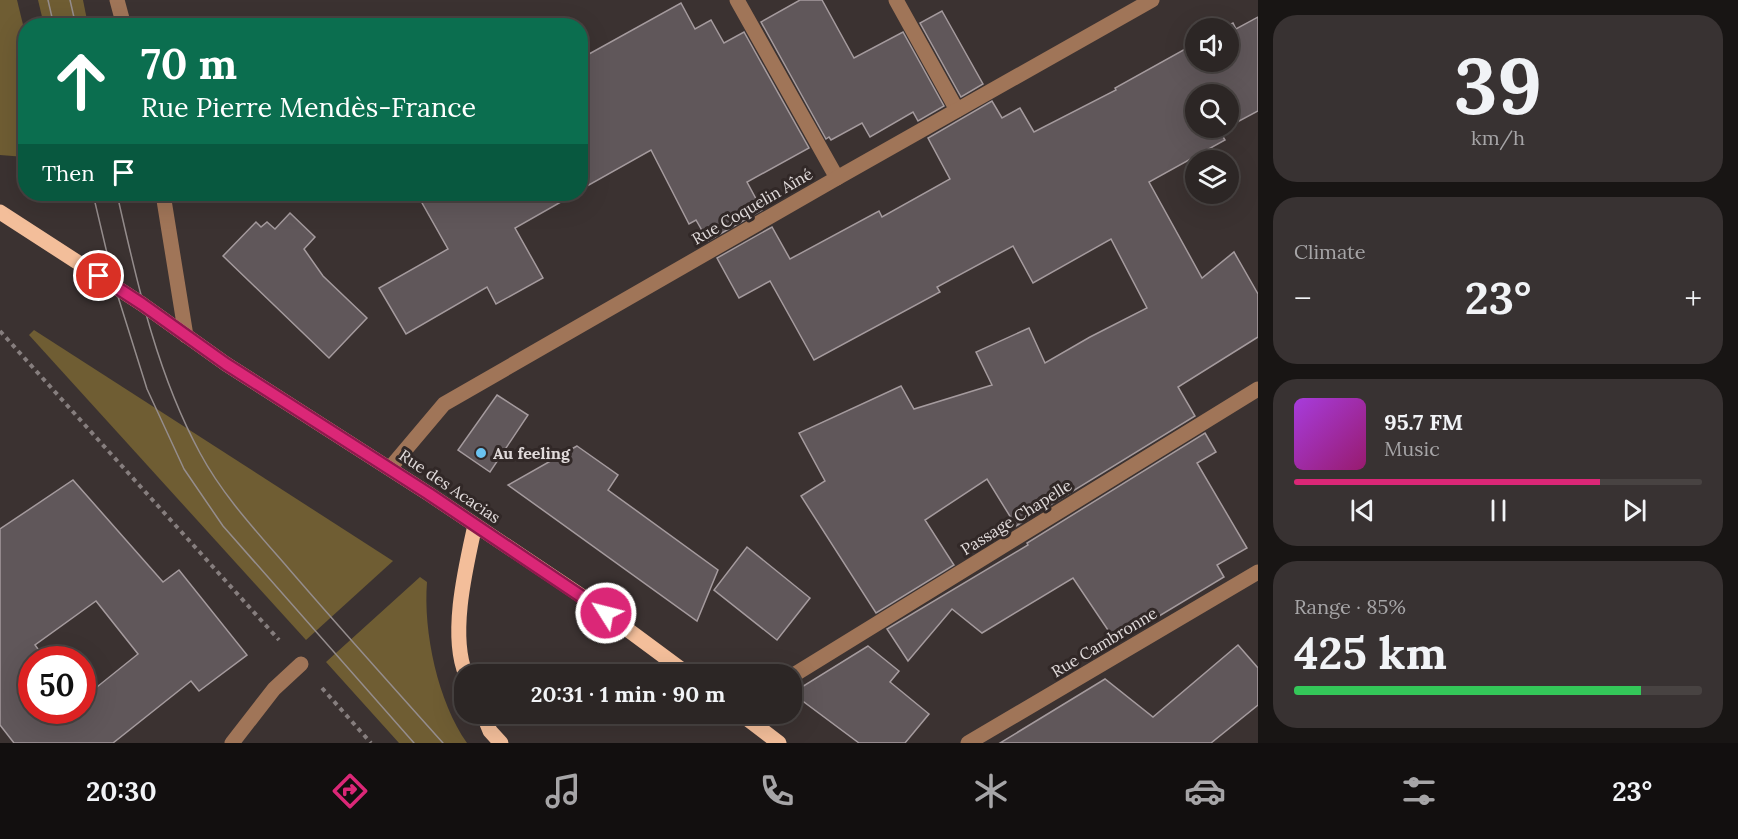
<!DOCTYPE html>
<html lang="en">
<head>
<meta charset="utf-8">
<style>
	:root { --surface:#2c2625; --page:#383232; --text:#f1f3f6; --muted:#a6a5a7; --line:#484342; --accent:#db2777 }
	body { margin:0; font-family:Lora,serif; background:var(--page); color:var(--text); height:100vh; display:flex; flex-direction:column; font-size:22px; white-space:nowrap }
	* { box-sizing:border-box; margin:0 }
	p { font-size:20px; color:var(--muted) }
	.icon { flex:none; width:33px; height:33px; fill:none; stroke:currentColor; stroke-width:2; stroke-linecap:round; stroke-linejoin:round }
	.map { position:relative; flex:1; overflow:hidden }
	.details { display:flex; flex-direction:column; gap:15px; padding:15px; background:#181514; width:480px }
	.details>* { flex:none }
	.banner { position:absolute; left:18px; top:18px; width:570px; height:183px; border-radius:24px; box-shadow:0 6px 24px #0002,0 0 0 2px var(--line); background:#0b6e4f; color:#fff; overflow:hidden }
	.buttons { position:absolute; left:1185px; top:18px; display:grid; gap:12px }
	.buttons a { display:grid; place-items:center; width:54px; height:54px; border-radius:50%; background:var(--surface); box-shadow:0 6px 24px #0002,0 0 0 2px var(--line); font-size:30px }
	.speed { position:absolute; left:18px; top:646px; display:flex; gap:12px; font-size:30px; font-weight:700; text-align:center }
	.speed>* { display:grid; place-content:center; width:78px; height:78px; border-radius:50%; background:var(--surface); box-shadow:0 6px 24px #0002,0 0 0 2px var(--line); line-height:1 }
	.speed .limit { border:9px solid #d22; background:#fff; color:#111 }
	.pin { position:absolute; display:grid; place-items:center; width:51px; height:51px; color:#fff; margin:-26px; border:3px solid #fff; border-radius:50%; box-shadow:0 2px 6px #0007 }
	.me { position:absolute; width:66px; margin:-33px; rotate:306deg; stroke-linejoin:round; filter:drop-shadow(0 0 4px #0008) }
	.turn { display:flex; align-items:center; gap:21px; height:126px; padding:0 24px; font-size:27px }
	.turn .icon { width:78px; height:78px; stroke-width:2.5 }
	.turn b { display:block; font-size:42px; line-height:51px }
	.then { display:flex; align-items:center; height:57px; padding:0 24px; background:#0003; gap:12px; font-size:22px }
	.big { font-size:45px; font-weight:700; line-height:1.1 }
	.details .widget { flex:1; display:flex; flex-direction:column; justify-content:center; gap:9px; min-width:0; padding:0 21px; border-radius:24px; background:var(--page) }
	.details .dial { align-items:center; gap:0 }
	.dial b { font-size:78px; line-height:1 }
	.song { display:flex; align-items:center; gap:18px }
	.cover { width:72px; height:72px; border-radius:9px; background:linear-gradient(135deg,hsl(280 70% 55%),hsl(320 70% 35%)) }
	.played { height:6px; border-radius:3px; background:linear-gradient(90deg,var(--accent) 75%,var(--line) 75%) }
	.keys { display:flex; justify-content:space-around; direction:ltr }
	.heat { display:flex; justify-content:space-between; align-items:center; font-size:33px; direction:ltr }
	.charge { height:9px; border-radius:4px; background:linear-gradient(90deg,#34c759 85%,var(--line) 0) }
	.trip { position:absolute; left:454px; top:664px; width:348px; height:60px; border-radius:24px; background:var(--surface); box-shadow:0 6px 24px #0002,0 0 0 2px var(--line); font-weight:700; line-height:60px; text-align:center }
	.dock { display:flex; height:96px; justify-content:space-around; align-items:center; background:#120f0f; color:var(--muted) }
	.dock .icon { width:42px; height:42px }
	.dock .selected { color:var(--accent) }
	.dock b { font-size:27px; color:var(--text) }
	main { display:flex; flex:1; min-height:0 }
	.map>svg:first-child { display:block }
	.green { fill:#6f5d33 }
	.building { fill:#60575a; stroke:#a59b9e; stroke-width:1.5; fill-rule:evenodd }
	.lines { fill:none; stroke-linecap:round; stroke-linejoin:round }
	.path { stroke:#867e7e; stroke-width:4; stroke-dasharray:4.5 4.5; stroke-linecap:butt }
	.minor { stroke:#a07558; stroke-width:15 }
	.major { stroke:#f3be9a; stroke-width:15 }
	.tram { stroke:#958d8d; stroke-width:1.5 }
	.route-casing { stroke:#8e194d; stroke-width:15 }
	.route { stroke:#db2777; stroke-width:10 }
	.poi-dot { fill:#6ac3f1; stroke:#312827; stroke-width:2 }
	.labels { text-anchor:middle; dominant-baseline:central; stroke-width:6; stroke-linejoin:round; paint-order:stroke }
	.street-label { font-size:16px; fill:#e1dbdb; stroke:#312827 }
	.poi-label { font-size:16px; font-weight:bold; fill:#e1dbdb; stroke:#312827; text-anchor:start }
</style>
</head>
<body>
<main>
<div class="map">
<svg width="1258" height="743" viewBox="0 0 1258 743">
	<rect width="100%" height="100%" fill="#3b3231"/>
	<g class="green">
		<path d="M0,0H17L26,37L25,157L0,155Z"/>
		<path d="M38,0H83L88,25H44Z"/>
		<path d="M34,330L393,561L306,640L29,335Z"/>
		<path d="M420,577L427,582C423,632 438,702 467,743H399L326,662Z"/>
	</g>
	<g class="building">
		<path d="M800,0H822L854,58L903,32L944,106L918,121L913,112L870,137L862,123L831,140L829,137L826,139L761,22Z"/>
		<path d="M681,3L695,29L711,20L724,43L744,32L809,148L747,182L762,210L708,241L696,220L689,224L651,150L580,190V59Z"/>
		<path d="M942,11L983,84L961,97L920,23Z"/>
		<path d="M1258,17V111L1228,127V94H1196V128H1228L1220,132L1225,140L1149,182L1202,278L1234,252L1258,294V337L1178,387L1195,416L1016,526L987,479L925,520L954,565L876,613L801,496L825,481L799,433L901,386L914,409L992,385L976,352L1029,328L1045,363L1090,337L1147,308L1111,239L1033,283L1013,246L937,287L940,292L814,360L770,281L739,298L717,258L772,227L790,259L879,211L882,217L950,179L928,138L992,101L1002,118L1020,108L1034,132L1116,90L1115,88L1196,43V62H1228V28H1223L1233,23L1236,29Z"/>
		<path d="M417,194H575L515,228L543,278L496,304L487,287L406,334L379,288L448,249Z"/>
		<path d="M290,213L315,237L304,249L323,276L367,318L329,358L223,256L256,222L261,227L267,222L275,229Z"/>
		<path d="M497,395L528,415L490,472L458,450Z"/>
		<path d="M1205,433L1216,452L1197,463L1247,548L1217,565L1224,577L1116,642L1073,578L982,633L952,609L908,661L887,629L1028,545L1027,543Z"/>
		<path d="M577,446L618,475L608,490L718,570L697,621L508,485Z"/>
		<path d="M73,480L163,582L179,570L247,655L199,691L191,681L113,743H14L0,725V529ZM96,601L138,654L82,699V711H32V660H46L35,645Z"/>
		<path d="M747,547L810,598L777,640L714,590Z"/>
		<path d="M1238,645L1258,668V705L1211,743H1000L1105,679L1153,717Z"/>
		<path d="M868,646L899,671L890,682L929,714L905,743H859L792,693Z"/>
	</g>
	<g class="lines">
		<g class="path">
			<path d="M0,331L279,640"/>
			<path d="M322,688L371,743"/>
		</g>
		<g class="minor">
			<path d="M117,0L124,26"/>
			<path d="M737,0L837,178"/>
			<path d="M896,0L957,110"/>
			<path d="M163,194L186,336"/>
			<path d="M390,468L444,404L837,178L1152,0"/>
			<path d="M792,676L1258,389"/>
			<path d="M232,743L274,689L301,664"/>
			<path d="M968,743L1258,572"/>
		</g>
		<g class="major">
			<path d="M0,212L142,304L226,364L429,494L589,601L689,675"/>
			<path d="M466,675C449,635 466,566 475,525"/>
			<path d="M483,714L490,731L501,743"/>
			<path d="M741,714L779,743"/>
		</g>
		<g class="tram">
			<path d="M48,0L54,26"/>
			<path d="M70,0L76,26"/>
			<path d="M93,194L115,287L147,389L184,469L223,526L414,743"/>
			<path d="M117,194C137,282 156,372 200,453C223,496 257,532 289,569C339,627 391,685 443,743"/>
		</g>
	</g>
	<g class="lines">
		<defs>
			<path id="route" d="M99,276L142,304L226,364L429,494L606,613"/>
		</defs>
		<use href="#route" class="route-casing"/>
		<use href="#route" class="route"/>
	</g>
	<circle class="poi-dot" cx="481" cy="453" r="6"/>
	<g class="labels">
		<g class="street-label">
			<text transform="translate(752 206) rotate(-30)">Rue Coquelin Aîné</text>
			<text transform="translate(450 486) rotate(34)">Rue des Acacias</text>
			<text transform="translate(1016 517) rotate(-32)">Passage Chapelle</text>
			<text transform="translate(1104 642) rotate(-31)">Rue Cambronne</text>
		</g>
		<g class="poi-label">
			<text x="493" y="453">Au feeling</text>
		</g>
	</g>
</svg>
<div class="buttons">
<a><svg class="icon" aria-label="sound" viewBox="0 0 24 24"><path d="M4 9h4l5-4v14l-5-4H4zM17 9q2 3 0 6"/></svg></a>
<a><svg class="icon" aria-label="search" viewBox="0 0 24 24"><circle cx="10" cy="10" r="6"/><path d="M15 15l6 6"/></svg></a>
<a><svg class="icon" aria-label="layers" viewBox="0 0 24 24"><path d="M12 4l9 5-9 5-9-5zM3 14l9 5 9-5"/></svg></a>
</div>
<div class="speed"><div class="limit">50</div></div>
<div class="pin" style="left:99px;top:276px;background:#d93025"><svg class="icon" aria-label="arrive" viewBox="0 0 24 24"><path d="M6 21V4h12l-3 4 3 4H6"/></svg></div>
<svg class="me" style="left:606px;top:613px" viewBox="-20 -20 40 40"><circle r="17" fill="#db2777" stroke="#fff" stroke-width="3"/><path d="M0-11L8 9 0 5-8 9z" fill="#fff"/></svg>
<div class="trip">20:31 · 1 min · 90 m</div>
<div class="banner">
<div class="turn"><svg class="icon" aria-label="ahead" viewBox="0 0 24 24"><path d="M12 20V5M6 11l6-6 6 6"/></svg><div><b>70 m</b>Rue Pierre Mendès-France</div></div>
<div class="then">Then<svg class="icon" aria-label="arrive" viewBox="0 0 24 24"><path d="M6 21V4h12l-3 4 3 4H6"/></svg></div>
</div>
</div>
<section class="details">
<div class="widget dial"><b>39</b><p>km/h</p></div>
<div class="widget"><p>Climate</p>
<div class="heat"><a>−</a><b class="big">23°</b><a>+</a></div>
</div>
<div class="widget">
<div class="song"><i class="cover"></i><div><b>95.7 FM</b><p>Music</p></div></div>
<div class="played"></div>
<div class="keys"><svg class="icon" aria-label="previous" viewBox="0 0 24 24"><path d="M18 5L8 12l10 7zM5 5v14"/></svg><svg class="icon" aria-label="pause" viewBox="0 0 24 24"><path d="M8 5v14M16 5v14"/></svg><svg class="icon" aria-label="next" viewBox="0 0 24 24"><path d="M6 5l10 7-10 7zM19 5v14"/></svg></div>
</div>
<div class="widget"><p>Range · 85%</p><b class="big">425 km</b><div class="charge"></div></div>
</section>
</main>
<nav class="dock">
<b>20:30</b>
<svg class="icon selected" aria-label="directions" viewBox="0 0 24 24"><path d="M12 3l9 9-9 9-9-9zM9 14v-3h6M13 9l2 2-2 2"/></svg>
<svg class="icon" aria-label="music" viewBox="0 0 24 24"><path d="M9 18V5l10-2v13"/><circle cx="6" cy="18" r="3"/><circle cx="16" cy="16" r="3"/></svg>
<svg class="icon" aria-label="phone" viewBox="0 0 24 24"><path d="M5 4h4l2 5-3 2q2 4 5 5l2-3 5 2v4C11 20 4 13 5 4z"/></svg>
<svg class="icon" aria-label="climate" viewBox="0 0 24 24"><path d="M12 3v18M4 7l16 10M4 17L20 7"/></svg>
<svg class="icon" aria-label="car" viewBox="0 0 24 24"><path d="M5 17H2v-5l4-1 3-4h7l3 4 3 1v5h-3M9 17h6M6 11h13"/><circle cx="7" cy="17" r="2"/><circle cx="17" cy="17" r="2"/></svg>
<svg class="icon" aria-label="filters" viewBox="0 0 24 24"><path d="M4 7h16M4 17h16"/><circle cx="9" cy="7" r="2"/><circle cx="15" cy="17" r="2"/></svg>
<b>23°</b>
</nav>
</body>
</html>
